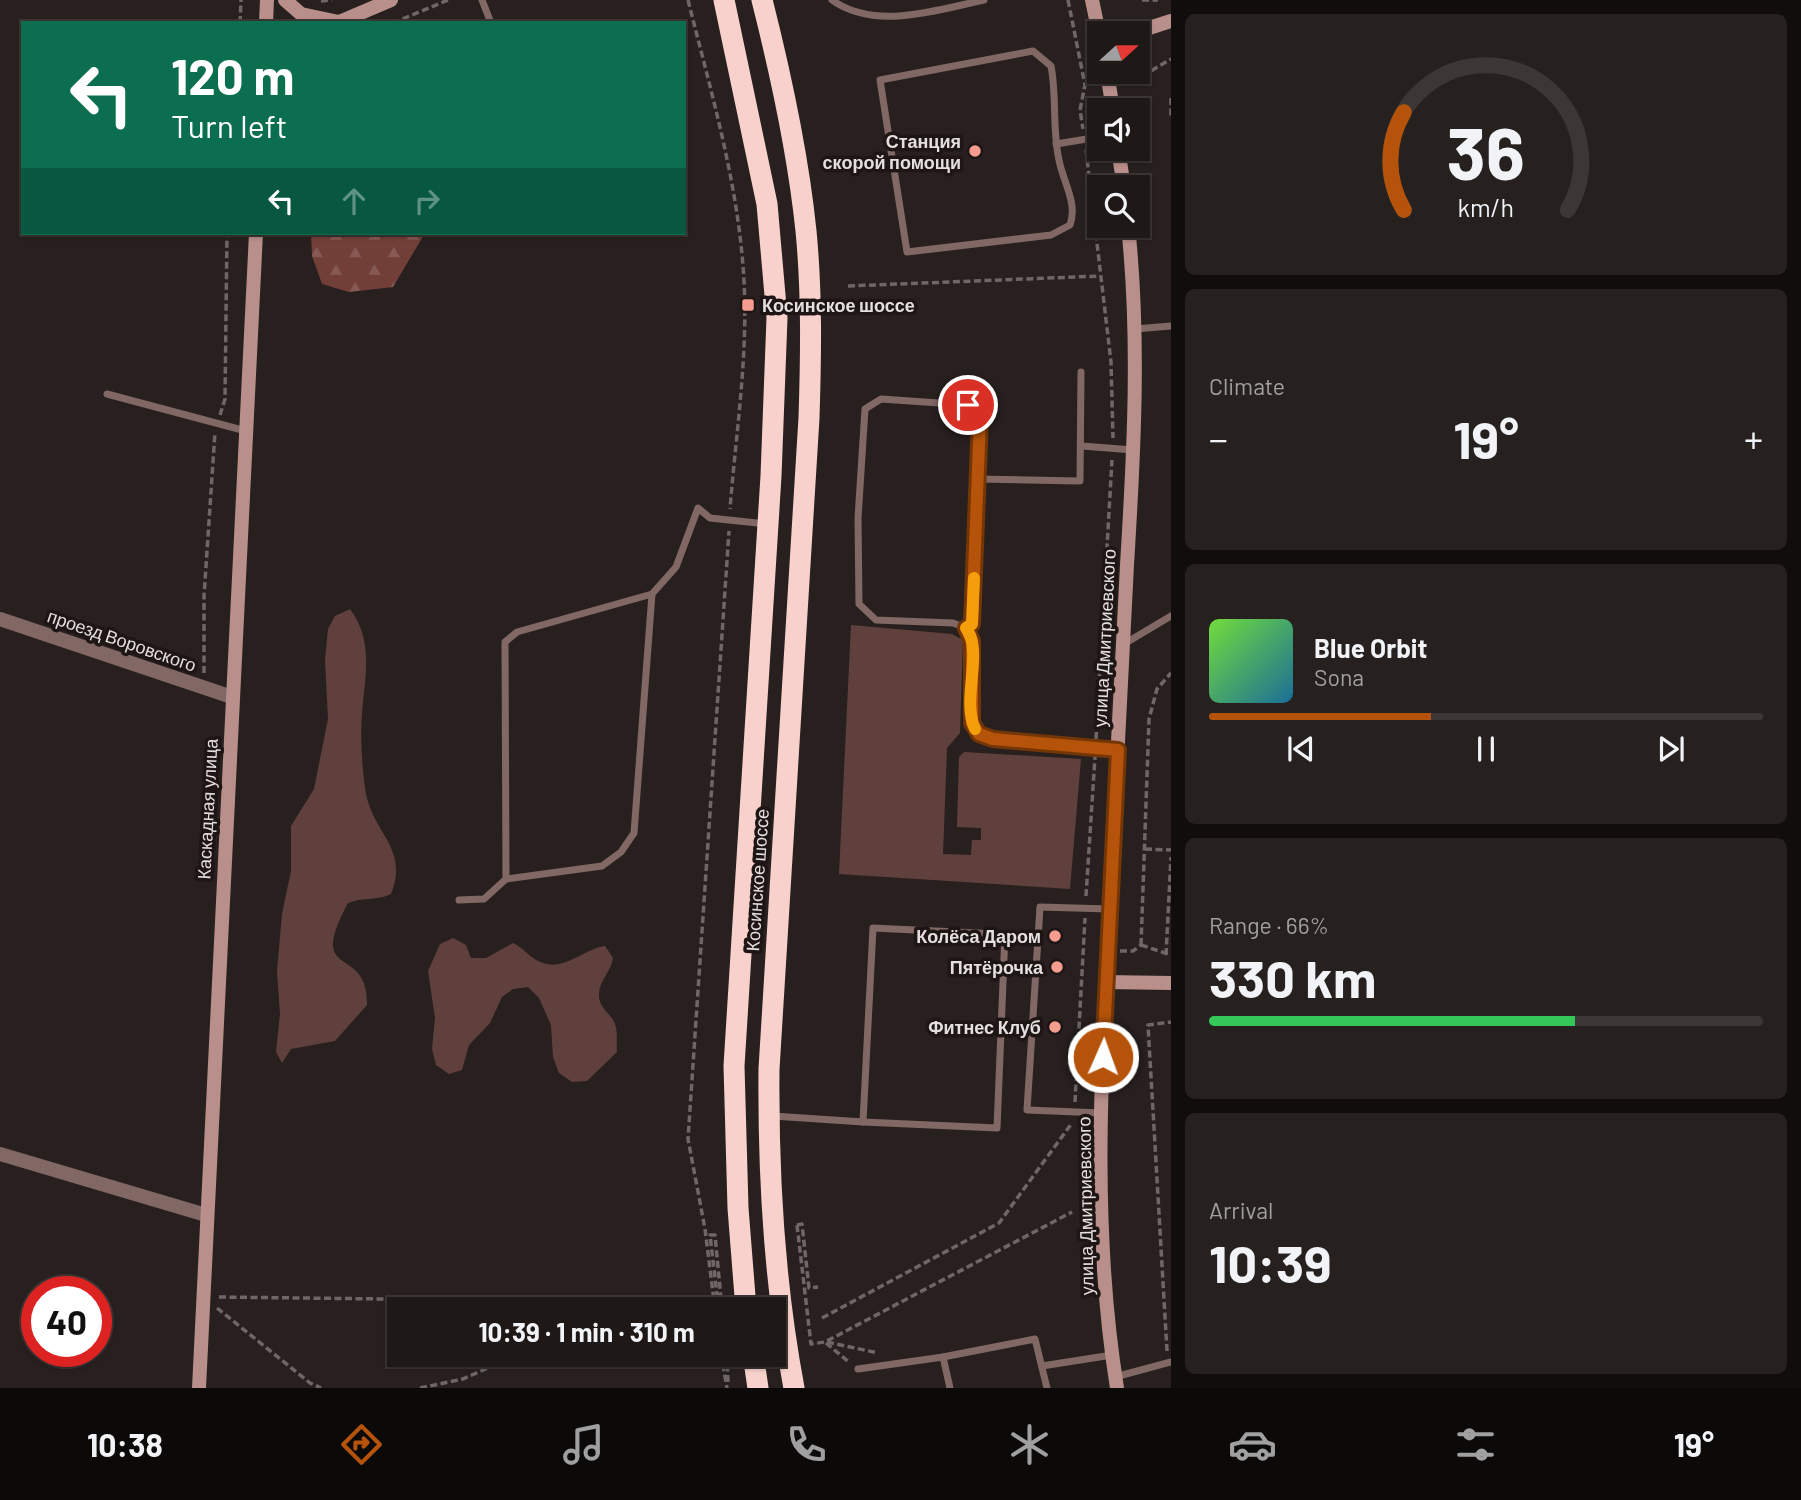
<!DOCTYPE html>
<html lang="en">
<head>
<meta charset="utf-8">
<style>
	:root { --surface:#1e1816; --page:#26211f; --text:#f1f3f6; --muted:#a1a0a1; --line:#3c3735; --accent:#b45309 }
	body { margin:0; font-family:Barlow,sans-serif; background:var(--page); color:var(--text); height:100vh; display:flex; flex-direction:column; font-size:26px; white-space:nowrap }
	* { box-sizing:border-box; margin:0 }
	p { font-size:23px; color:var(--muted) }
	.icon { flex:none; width:38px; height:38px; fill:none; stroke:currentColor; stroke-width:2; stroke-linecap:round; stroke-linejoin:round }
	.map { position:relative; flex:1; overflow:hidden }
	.drawer { display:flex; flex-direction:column; gap:14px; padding:14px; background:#100d0c; width:630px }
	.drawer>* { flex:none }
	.hud { position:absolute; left:21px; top:21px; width:665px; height:214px; border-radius:0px; box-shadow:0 2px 5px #0004,0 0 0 2px var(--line); background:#0b6e4f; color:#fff; overflow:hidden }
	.needle { width:46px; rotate:69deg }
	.tools { position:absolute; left:1087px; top:21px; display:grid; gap:14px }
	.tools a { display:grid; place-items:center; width:63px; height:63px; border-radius:0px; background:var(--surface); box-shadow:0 2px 5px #0004,0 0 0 2px var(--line); font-size:35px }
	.speed { position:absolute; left:21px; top:1276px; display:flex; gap:14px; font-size:35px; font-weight:700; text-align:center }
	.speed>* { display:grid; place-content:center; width:91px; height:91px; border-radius:50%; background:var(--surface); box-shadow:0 2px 5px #0004,0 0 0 2px var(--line); line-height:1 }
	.speed .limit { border:10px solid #d22; background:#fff; color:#111 }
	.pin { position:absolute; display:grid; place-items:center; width:60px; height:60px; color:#fff; margin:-30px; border:4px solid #fff; border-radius:50%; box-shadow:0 2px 7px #0007 }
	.me { position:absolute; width:77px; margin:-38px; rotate:2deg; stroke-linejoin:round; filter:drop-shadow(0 0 5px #0008) }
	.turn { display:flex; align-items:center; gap:24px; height:147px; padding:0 35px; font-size:32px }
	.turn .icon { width:91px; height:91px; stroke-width:2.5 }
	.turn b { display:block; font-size:49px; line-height:60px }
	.lanes { display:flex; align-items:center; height:66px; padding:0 35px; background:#0003; justify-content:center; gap:35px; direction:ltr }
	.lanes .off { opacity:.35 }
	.big { font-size:52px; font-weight:700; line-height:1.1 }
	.drawer .tile { flex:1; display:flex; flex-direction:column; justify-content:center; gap:10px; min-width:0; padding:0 24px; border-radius:10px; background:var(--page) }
	.drawer .dial { align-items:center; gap:0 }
	.dial svg { height:182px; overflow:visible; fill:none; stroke:var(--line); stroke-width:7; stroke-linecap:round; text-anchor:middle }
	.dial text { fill:var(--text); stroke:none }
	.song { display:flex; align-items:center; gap:21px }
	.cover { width:84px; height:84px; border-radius:10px; background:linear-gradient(135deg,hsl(100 70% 55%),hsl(200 70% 35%)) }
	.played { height:7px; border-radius:4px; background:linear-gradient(90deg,var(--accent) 40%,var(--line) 40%) }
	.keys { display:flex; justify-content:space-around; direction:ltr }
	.heat { display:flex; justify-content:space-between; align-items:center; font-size:38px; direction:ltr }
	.charge { height:10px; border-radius:5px; background:linear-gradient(90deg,#34c759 66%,var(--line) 0) }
	.trip { position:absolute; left:387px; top:1297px; width:399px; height:70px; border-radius:0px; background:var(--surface); box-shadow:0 2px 5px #0004,0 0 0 2px var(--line); font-weight:700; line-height:70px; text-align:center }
	.tab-bar { display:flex; height:112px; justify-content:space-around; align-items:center; background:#0c0a09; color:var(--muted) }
	.tab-bar .icon { width:49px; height:49px }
	.tab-bar .current { color:var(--accent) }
	.tab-bar b { font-size:32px; color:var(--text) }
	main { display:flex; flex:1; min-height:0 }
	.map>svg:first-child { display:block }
	.green { fill:#60403c }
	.forest { fill:url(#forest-firs) }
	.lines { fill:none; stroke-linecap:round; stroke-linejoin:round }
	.path { stroke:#6e6765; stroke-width:3.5; stroke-dasharray:7 3.5; stroke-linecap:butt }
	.lane { stroke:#816864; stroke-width:7 }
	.street { stroke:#816864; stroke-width:14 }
	.secondary { stroke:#b88f8a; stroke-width:14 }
	.highway { stroke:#f8d1cc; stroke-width:21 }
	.route-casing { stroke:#753606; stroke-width:18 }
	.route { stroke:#b45309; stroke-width:12 }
	.slow { stroke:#f59e0b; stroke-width:12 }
	.poi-dot { fill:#f59c91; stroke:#1e1615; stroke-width:2.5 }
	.labels { text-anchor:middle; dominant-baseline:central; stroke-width:7; stroke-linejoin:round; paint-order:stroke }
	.poi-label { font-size:18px; font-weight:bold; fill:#e5dfde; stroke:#1e1615; text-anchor:end }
	.street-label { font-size:18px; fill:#e5dfde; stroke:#1e1615 }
</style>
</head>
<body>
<main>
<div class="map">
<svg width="1171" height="1388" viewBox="0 0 1171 1388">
	<defs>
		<pattern id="forest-firs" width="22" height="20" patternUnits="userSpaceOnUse" patternTransform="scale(1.75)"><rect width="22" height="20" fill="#723e38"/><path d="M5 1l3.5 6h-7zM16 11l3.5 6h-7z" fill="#865954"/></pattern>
	</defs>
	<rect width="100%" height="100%" fill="#28201e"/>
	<g class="green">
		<path d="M350,609C374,641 365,676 362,713C360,739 362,768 366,794C374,834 409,849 391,894C376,901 363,897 348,903C305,983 368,942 367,1005L335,1041L291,1049L282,1063L276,1052L280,1014L277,971L282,914L291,871V826L314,789L328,719L325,660L328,629L335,616Z"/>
		<path d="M851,625L952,634L963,640L960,733L947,748L943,854L971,855L972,840H981V828L957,827L959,757L964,752L1081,759L1070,889L839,874Z"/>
		<path d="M453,938L466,945L471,958H486L513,943C523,948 528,955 536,960C562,975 582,949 605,946L613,958C611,972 599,981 599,994C598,1008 611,1013 615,1024C618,1032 616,1044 617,1052L587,1081L572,1082L559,1073L553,1057L551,1025L539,998L528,987L513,989L502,997L490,1023L469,1045L462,1070L449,1074L436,1065L432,1049L435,1018L428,971L440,944Z"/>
	</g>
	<path class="forest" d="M311,233H425L393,287L349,292L322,284L312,256Z"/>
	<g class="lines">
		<g class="path">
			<path d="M688,0C711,92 739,186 744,281C748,357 736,433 730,509"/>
			<path d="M1068,0L1085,85L1080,110L1083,129"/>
			<path d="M1142,0H1158"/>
			<path d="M321,1L332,0"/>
			<path d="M240,23L241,0"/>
			<path d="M393,23L448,0"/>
			<path d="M1122,80L1139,78L1171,59"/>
			<path d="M1171,98V119"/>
			<path d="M1086,150L1111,362L1113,438"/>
			<path d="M848,286L1100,276"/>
			<path d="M220,415L225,399L227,233"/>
			<path d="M204,673V596L215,432"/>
			<path d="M1096,739L1112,460"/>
			<path d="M1145,849L1171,850"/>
			<path d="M1086,896L1095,757"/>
			<path d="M1141,945L1149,719L1157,689L1171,673"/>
			<path d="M1141,945L1171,955"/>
			<path d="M1120,951H1133L1141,945"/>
			<path d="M1166,955L1171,857"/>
			<path d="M1075,1102L1085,918"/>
			<path d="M797,1225L811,1344L825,1342L1072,1212"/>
			<path d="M797,1225L802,1224L809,1288L818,1287"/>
			<path d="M219,1297L715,1303H718L710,1235H715L722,1309"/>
			<path d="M217,1308L310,1383L321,1388"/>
			<path d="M715,1309L705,1229L688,1139L729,531"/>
			<path d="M822,1318L999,1223L1072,1123"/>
			<path d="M827,1342L878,1353"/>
			<path d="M826,1343L850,1363"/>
			<path d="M1167,1351L1148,1025L1171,1022"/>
			<path d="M721,1354L727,1388"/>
			<path d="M727,1354L728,1384"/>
			<path d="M420,1388L463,1379L519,1354"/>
		</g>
		<g class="lane">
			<path d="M482,0L491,23"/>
			<path d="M832,0C875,31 937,10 984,0"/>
			<path d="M1033,51L1051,66C1057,97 1052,129 1059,160C1063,182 1078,203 1070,225L1051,235L907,252L880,80Z"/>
			<path d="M1056,144L1099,137"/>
			<path d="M1135,329L1171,326"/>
			<path d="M107,394L246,431"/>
			<path d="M1082,446L1133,450"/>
			<path d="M976,479L1080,481L1081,372"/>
			<path d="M652,594L517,632L505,642L506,879L602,866L621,852L634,833L652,594L676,567L698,508L710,518L766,524"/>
			<path d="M966,628L972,623L980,418L968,405L881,399L865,409L858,518L859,604L876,620L953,623L966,628C991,659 943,720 993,739L1117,750"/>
			<path d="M1124,644L1171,616"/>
			<path d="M459,900L484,899L506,879"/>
			<path d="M1102,1113L1027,1110L1040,907L1109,909"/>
			<path d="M773,1116L863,1122L873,928L1038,936"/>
			<path d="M863,1122L997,1128L1005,934"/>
			<path d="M943,1357L950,1388"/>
			<path d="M1042,1366L1112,1355"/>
			<path d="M858,1369L943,1357L1035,1339L1047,1388"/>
			<path d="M1115,1377L1171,1362"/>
		</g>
		<g class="street">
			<path d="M0,619L232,697"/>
			<path d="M0,1154L206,1215"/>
		</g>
		<g class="secondary">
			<path d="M285,0L301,14L339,22"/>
			<path d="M1092,0L1099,33"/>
			<path d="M266,23L267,0"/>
			<path d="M337,23L391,0"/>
			<path d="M1134,33L1171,21"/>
			<path d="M1107,72L1113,110"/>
			<path d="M1118,149L1124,187"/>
			<path d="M1105,982L1171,983"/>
			<path d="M199,1388L256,233"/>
			<path d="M1117,1388C1093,1239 1100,1088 1108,939C1114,814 1121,689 1127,565C1134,451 1140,339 1128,226"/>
		</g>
		<g class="highway">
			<path d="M724,0L767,204L777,318L771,476L734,1066L738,1208L746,1309"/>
			<path d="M762,0C781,75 798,153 806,231C812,293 811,355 809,418L769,1069C768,1176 774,1282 794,1388"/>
			<path d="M753,1354L758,1388"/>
		</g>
	</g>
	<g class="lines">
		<defs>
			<path id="route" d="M968,405L980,418L972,624L966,628L972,641V723L979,734L993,739L1118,750L1103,1057"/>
		</defs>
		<use href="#route" class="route-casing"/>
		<use href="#route" class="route"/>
		<path class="slow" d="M974,578L972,624L966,628C984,651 961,700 975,729"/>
	</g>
	<g class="poi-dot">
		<circle cx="975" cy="151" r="7"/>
		<rect x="741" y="298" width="14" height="14" rx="3.5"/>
		<circle cx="1055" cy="936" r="7"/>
		<circle cx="1057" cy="967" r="7"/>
		<circle cx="1055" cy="1027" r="7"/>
	</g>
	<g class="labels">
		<g class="poi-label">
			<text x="961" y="141">Станция<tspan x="961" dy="21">скорой помощи</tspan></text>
			<text x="762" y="305" text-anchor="start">Косинское шоссе</text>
			<text x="1041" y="936">Колёса Даром</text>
			<text x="1043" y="967">Пятёрочка</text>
			<text x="1041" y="1027">Фитнес Клуб</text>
		</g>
		<g class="street-label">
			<text transform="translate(1104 638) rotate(-87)">улица Дмитриевского</text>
			<text transform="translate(122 640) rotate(19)">проезд Воровского</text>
			<text transform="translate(207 809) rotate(-87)">Каскадная улица</text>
			<text transform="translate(757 880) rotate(-86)">Косинское шоссе</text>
			<text transform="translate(1085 1206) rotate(-91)">улица Дмитриевского</text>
		</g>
	</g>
</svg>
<div class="tools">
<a><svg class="needle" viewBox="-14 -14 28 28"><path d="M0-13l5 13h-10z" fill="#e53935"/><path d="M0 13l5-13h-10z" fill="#a1a0a1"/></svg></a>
<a><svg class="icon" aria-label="sound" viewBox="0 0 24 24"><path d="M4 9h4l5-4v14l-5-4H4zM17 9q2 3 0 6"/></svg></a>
<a><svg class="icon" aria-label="search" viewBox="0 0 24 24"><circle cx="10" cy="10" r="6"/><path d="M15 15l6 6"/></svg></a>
</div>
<div class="speed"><div class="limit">40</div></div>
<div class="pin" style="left:968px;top:405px;background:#d93025"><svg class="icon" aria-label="arrive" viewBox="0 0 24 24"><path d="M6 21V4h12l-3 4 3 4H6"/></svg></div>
<svg class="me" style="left:1103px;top:1057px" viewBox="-20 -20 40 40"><circle r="17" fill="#b45309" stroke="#fff" stroke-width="3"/><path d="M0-11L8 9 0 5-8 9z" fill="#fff"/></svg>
<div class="trip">10:39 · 1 min · 310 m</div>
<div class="hud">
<div class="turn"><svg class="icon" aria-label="left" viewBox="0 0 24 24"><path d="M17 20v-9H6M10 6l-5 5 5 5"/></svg><div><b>120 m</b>Turn left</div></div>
<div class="lanes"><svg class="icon" aria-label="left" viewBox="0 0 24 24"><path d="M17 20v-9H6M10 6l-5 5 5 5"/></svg><svg class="icon off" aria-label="ahead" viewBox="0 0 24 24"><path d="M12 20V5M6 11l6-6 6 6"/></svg><svg class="icon off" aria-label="right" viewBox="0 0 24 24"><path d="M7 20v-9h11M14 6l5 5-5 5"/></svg></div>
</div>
</div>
<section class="drawer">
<div class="tile dial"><svg viewBox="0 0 100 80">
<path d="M14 69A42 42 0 1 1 86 69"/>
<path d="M14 69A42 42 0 0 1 14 26" stroke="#b45309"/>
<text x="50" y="56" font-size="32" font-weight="700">36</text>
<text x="50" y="72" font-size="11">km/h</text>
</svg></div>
<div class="tile"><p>Climate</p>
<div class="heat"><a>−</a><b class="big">19°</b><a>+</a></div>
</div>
<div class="tile">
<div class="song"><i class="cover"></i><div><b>Blue Orbit</b><p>Sona</p></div></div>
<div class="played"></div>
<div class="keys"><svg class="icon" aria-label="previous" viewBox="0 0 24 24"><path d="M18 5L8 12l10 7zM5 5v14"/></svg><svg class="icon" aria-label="pause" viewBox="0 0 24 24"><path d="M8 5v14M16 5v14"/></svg><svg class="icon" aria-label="next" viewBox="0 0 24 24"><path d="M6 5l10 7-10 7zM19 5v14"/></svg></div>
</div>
<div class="tile"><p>Range · 66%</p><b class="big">330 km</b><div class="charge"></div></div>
<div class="tile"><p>Arrival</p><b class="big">10:39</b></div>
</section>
</main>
<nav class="tab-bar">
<b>10:38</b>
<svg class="icon current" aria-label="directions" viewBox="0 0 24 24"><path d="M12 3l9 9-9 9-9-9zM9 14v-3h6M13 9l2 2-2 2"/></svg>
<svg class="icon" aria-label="music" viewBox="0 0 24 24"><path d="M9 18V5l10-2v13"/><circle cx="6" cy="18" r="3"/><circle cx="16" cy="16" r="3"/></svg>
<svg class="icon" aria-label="phone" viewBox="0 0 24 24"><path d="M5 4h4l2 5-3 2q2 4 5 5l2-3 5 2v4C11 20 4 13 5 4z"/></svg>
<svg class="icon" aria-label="climate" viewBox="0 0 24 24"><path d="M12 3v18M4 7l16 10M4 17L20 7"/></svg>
<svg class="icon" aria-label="car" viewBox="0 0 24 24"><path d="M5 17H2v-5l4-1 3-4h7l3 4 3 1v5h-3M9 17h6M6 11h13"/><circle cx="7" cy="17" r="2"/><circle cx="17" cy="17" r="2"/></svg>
<svg class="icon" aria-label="filters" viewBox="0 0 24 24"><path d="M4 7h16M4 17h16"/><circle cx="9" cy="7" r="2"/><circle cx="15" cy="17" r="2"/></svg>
<b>19°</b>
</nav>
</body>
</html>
